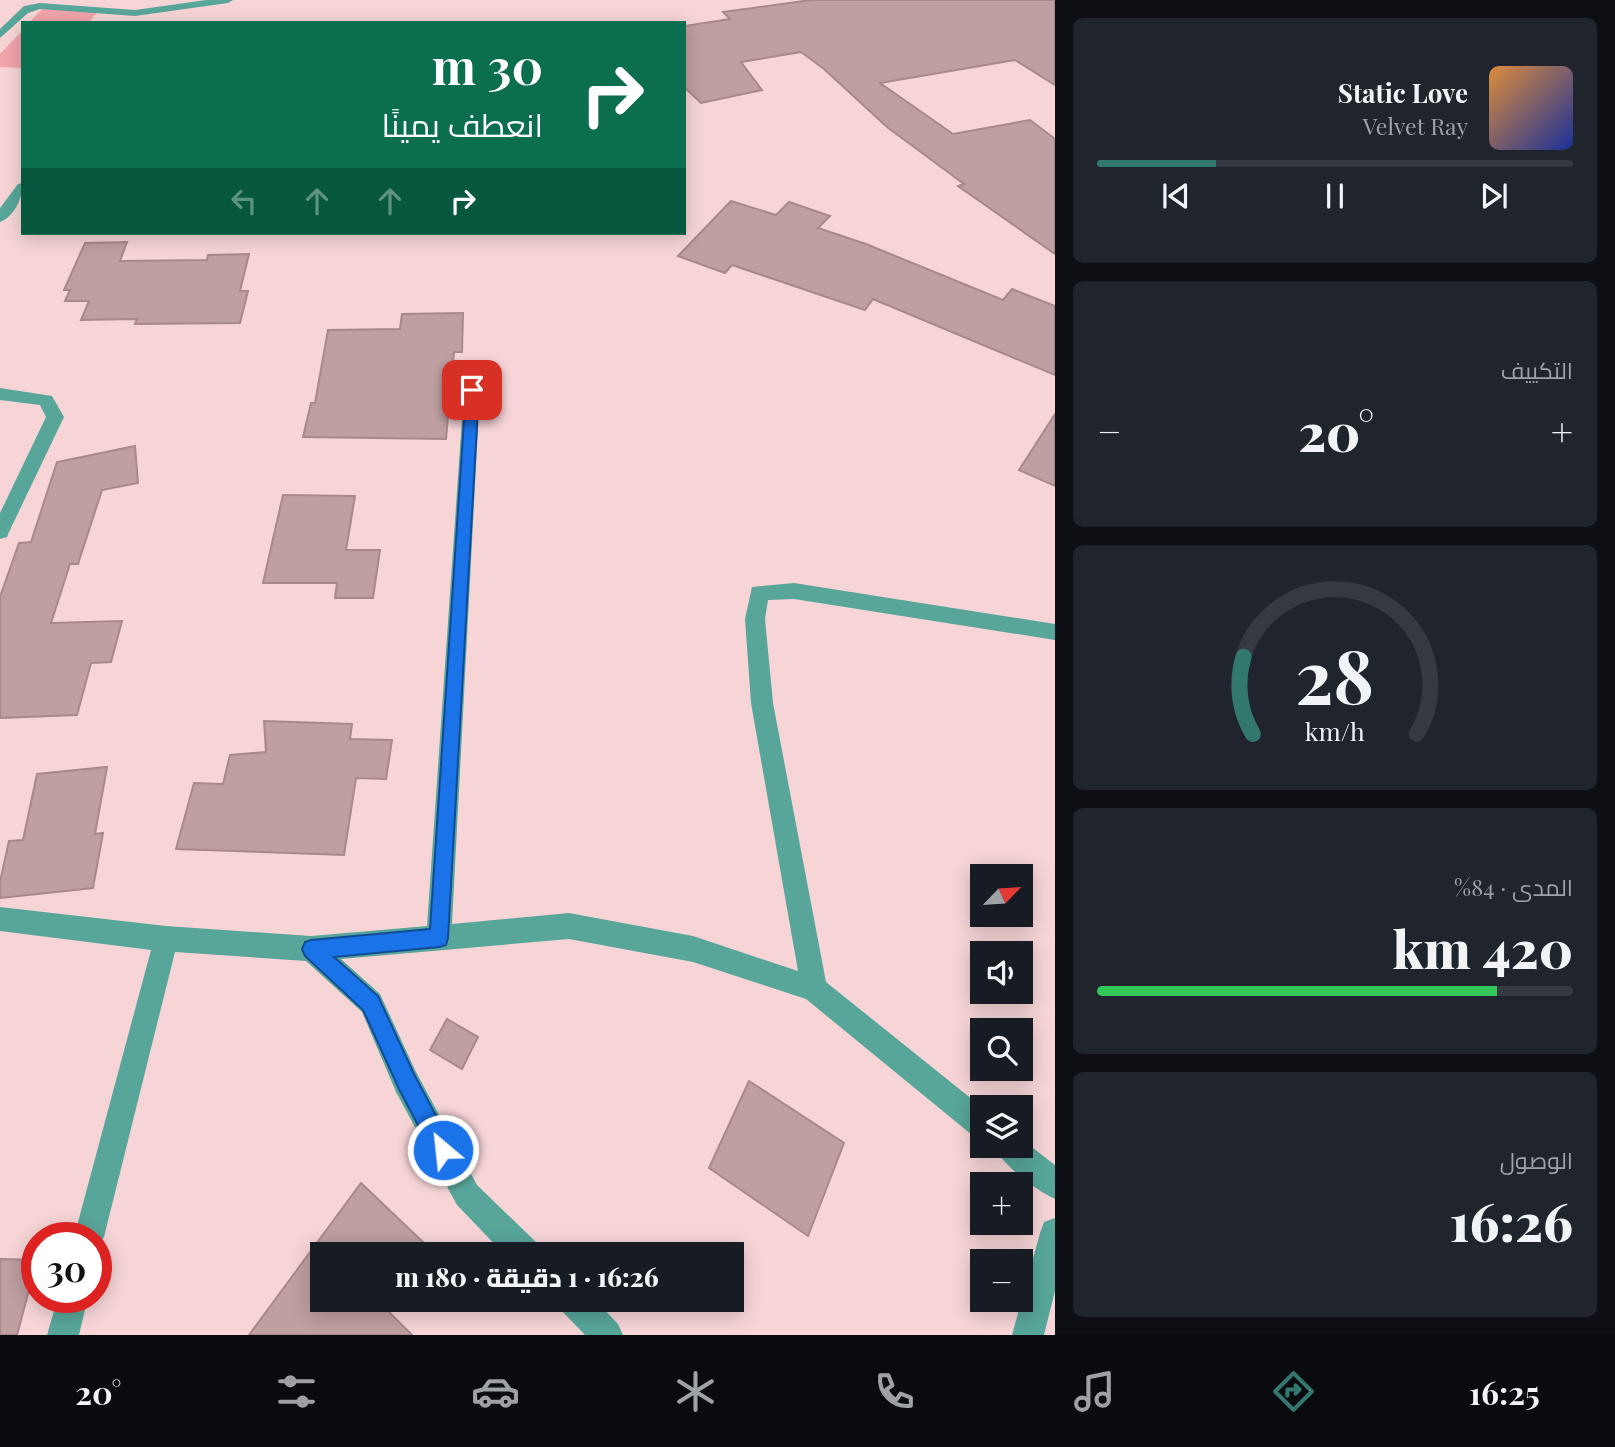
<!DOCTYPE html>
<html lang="ar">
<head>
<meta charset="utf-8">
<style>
	:root { --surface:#171b24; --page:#20242c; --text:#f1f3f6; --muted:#9ea1a6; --line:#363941; --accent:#32786e }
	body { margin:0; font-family:"Playfair Display",Cairo,serif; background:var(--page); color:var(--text); direction:rtl; height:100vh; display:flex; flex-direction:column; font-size:26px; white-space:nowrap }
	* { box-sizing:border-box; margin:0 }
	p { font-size:23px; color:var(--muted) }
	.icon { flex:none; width:38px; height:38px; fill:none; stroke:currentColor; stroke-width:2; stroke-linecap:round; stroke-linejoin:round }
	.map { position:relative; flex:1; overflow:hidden; direction:ltr }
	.drawer { display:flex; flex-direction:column; gap:18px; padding:18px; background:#0d0f14; width:560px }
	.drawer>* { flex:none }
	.top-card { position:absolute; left:21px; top:21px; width:665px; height:214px; border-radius:0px; box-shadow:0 4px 18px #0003; direction:rtl; background:#0b6e4f; color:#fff; overflow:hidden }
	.needle { width:46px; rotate:65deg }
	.controls { position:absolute; left:970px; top:864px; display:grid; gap:14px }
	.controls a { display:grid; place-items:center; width:63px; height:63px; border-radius:0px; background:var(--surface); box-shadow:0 4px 18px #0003; font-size:35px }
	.speed { position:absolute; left:21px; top:1222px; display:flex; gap:14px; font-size:35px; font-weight:700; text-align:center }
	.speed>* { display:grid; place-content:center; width:91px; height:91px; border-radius:50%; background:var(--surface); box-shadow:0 4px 18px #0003; line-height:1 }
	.speed .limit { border:10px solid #d22; background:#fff; color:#111 }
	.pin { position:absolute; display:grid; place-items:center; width:60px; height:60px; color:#fff; margin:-30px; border-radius:14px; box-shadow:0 4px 10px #0006 }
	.me { position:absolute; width:77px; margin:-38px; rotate:332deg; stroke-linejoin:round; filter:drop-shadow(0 0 5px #0008) }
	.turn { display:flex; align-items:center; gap:24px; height:147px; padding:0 28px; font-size:32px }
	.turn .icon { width:91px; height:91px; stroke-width:2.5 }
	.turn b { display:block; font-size:49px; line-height:60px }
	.lanes { display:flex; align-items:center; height:66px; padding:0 28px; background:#0003; justify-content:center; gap:35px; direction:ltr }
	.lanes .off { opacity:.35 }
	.big { font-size:52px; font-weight:800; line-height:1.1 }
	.drawer .widget { flex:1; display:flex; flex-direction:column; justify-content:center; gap:10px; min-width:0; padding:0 24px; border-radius:10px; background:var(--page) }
	.drawer .dial { align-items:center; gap:0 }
	.dial svg { height:182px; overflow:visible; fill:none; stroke:var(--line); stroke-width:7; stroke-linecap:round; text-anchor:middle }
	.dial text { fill:var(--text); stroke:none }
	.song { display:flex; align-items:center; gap:21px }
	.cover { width:84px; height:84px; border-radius:10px; background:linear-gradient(135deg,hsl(30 70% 55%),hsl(230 70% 35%)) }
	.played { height:7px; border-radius:4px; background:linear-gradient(90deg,var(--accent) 25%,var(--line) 25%) }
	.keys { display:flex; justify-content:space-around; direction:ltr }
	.heat { display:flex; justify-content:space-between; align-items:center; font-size:38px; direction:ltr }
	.charge { height:10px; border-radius:5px; background:linear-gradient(90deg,#34c759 84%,var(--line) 0) }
	.trip { position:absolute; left:310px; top:1242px; width:434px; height:70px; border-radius:0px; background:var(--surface); box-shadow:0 4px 18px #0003; font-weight:800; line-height:70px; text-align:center; direction:rtl }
	.tabs { display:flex; height:112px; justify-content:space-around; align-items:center; background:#090b0e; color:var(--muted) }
	.tabs .icon { width:49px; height:49px }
	.tabs .selected { color:var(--accent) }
	.tabs b { font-size:32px; color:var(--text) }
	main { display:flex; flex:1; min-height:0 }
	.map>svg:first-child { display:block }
	.green { fill:#f2a4ab }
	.building { fill:#bf9fa1; stroke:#a8898b; stroke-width:2 }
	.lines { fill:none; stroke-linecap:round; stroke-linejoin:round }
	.minor { fill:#58a69a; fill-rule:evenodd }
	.route { fill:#1a73e8; stroke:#114b97; stroke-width:2 }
</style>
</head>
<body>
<main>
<section class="drawer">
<div class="widget">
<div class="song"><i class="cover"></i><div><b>Static Love</b><p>Velvet Ray</p></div></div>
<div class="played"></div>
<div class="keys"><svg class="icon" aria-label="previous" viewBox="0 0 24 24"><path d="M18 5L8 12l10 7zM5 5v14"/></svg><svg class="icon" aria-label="pause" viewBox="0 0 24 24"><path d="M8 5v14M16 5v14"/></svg><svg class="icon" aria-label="next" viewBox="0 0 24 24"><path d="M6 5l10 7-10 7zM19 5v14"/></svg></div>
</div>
<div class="widget"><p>التكييف</p>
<div class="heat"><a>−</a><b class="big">20°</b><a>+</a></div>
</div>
<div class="widget dial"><svg viewBox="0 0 100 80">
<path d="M14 69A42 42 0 1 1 86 69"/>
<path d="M14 69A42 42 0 0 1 10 35" stroke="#32786e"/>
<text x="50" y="56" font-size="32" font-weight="700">28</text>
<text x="50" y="72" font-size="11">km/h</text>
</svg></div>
<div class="widget"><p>المدى · 84%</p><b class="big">420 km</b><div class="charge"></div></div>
<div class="widget"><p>الوصول</p><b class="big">16:26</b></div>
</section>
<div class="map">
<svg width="1055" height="1335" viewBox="0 0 1055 1335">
	<rect width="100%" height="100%" fill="#f7d5d7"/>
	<g class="green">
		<path d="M42,9L98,11L88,23H29Z"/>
		<path d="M23,30V68L0,67V54Z"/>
	</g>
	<g class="building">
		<path d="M811,0H1055V85L1015,60L880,83L953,134L1030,120L1055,139V254L958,186L964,184L887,127L824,69L801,52L741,62L762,90L701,103L684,87V26L730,19L723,12Z"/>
		<path d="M731,201L776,215L789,202L830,216L818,228L866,244L1003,300L1012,289L1055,306V375L873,299L865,310L732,265L725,273L678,256Z"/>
		<path d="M127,242L120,261L207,260L208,255L249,254L240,291H248L240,323L135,324L137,319L81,320L89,301H65L70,290H64L85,243Z"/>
		<path d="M463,313L462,352H454L446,439L303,437L311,403H315L328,330L400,329L402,314Z"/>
		<path d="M1055,414V486L1019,470Z"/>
		<path d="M135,446L138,483L102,490L78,564H70L51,623L122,621L111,662L91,663L77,715L0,718V597L19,543L31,542L57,462Z"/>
		<path d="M283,495L355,496L346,550H380L373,598H335L337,583H263Z"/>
		<path d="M264,721L352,724L350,739L392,740L386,779L356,778L344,855L176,849L194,783L223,784L230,755L266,752Z"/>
		<path d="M107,767L95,834L103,833L93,888L0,898V882L9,841L23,840L37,774Z"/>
		<path d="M447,1019L478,1037L462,1069L430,1050Z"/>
		<path d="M749,1081L844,1143L808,1236L709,1168Z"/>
		<path d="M361,1183L426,1245L419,1255H322V1300H388L384,1307L412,1335H249Z"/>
		<path d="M0,1259L37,1260L17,1335H0Z"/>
	</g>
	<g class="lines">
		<g class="minor">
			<path d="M206,0H233L228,3L135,16L40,9L28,13L0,38V29L24,6L40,3L135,10Z"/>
			<path d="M23,183C23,197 14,217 0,222V208L18,184Z"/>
			<path d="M472,384L480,390L452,924L569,913L693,936L798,971L751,703L745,619L752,587L794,583L1055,624V640L794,599L768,600L765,619L773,703L826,982L983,1108L982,1139L972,1135L806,999L693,962L569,939L341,959L380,994L416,1072L477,1185L538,1244L542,1255H505L457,1205L396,1092L362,1012L306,961L175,952L104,1237L96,1249V1237H74L151,950L0,931V907L166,926L311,936L427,926L464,390Z"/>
			<path d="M0,388L52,396L64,417L9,532L7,537L0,539V513L46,417L40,405L0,400Z"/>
			<path d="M1020,1138L1055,1165V1199C1037,1191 1001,1164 994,1146H1020Z"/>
			<path d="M1055,1218V1291L1044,1335H1012L1040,1233L1044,1222Z"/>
			<path d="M58,1297H88L79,1335H47Z"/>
			<path d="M558,1300H595L618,1324L623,1335H585L562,1311Z"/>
		</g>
	</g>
	<path class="route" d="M472,386L479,390L448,938L446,945L439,947L334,957L378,996L414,1074L454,1150L450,1158L443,1161L435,1158L399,1089L363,1010L305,956L302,949L305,942L311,940L430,929L466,390Z"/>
</svg>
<div class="controls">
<a><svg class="needle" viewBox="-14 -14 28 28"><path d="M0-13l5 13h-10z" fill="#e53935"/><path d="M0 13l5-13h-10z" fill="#9ea1a6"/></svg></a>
<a><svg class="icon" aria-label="sound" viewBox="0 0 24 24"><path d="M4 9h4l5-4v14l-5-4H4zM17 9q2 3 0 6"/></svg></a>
<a><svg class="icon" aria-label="search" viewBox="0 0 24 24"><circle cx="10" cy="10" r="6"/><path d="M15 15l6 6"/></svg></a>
<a><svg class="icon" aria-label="layers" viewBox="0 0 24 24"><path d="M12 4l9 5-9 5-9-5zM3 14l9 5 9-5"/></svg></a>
<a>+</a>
<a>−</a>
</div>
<div class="speed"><div class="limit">30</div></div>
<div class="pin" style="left:472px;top:390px;background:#d93025"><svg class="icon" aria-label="arrive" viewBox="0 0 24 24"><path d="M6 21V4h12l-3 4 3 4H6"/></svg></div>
<svg class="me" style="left:443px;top:1150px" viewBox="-20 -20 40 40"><circle r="17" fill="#1a73e8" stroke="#fff" stroke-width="3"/><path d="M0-11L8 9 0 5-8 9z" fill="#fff"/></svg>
<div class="trip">16:26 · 1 دقيقة · 180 m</div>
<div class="top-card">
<div class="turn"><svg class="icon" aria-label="right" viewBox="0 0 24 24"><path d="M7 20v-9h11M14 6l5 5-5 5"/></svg><div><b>30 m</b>انعطف يمينًا</div></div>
<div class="lanes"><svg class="icon off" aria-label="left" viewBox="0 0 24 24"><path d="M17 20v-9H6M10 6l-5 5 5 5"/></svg><svg class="icon off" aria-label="ahead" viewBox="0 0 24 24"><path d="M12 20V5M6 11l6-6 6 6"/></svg><svg class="icon off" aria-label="ahead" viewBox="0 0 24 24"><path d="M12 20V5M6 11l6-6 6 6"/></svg><svg class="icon" aria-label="right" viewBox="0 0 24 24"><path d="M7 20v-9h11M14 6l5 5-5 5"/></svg></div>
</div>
</div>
</main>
<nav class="tabs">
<b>16:25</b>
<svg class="icon selected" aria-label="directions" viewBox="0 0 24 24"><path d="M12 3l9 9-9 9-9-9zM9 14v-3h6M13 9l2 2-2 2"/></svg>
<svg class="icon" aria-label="music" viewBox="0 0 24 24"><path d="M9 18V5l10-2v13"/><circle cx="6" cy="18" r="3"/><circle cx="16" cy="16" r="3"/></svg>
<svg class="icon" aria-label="phone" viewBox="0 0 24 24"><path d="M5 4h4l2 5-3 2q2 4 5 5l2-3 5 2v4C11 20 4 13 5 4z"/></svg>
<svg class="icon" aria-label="climate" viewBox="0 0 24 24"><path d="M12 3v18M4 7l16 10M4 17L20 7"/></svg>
<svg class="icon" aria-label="car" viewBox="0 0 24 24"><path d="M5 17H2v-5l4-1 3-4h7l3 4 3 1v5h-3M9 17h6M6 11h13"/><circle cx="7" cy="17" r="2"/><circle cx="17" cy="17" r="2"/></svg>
<svg class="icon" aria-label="filters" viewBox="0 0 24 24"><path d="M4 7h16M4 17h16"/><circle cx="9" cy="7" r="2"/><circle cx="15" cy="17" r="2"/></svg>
<b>20°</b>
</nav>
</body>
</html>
